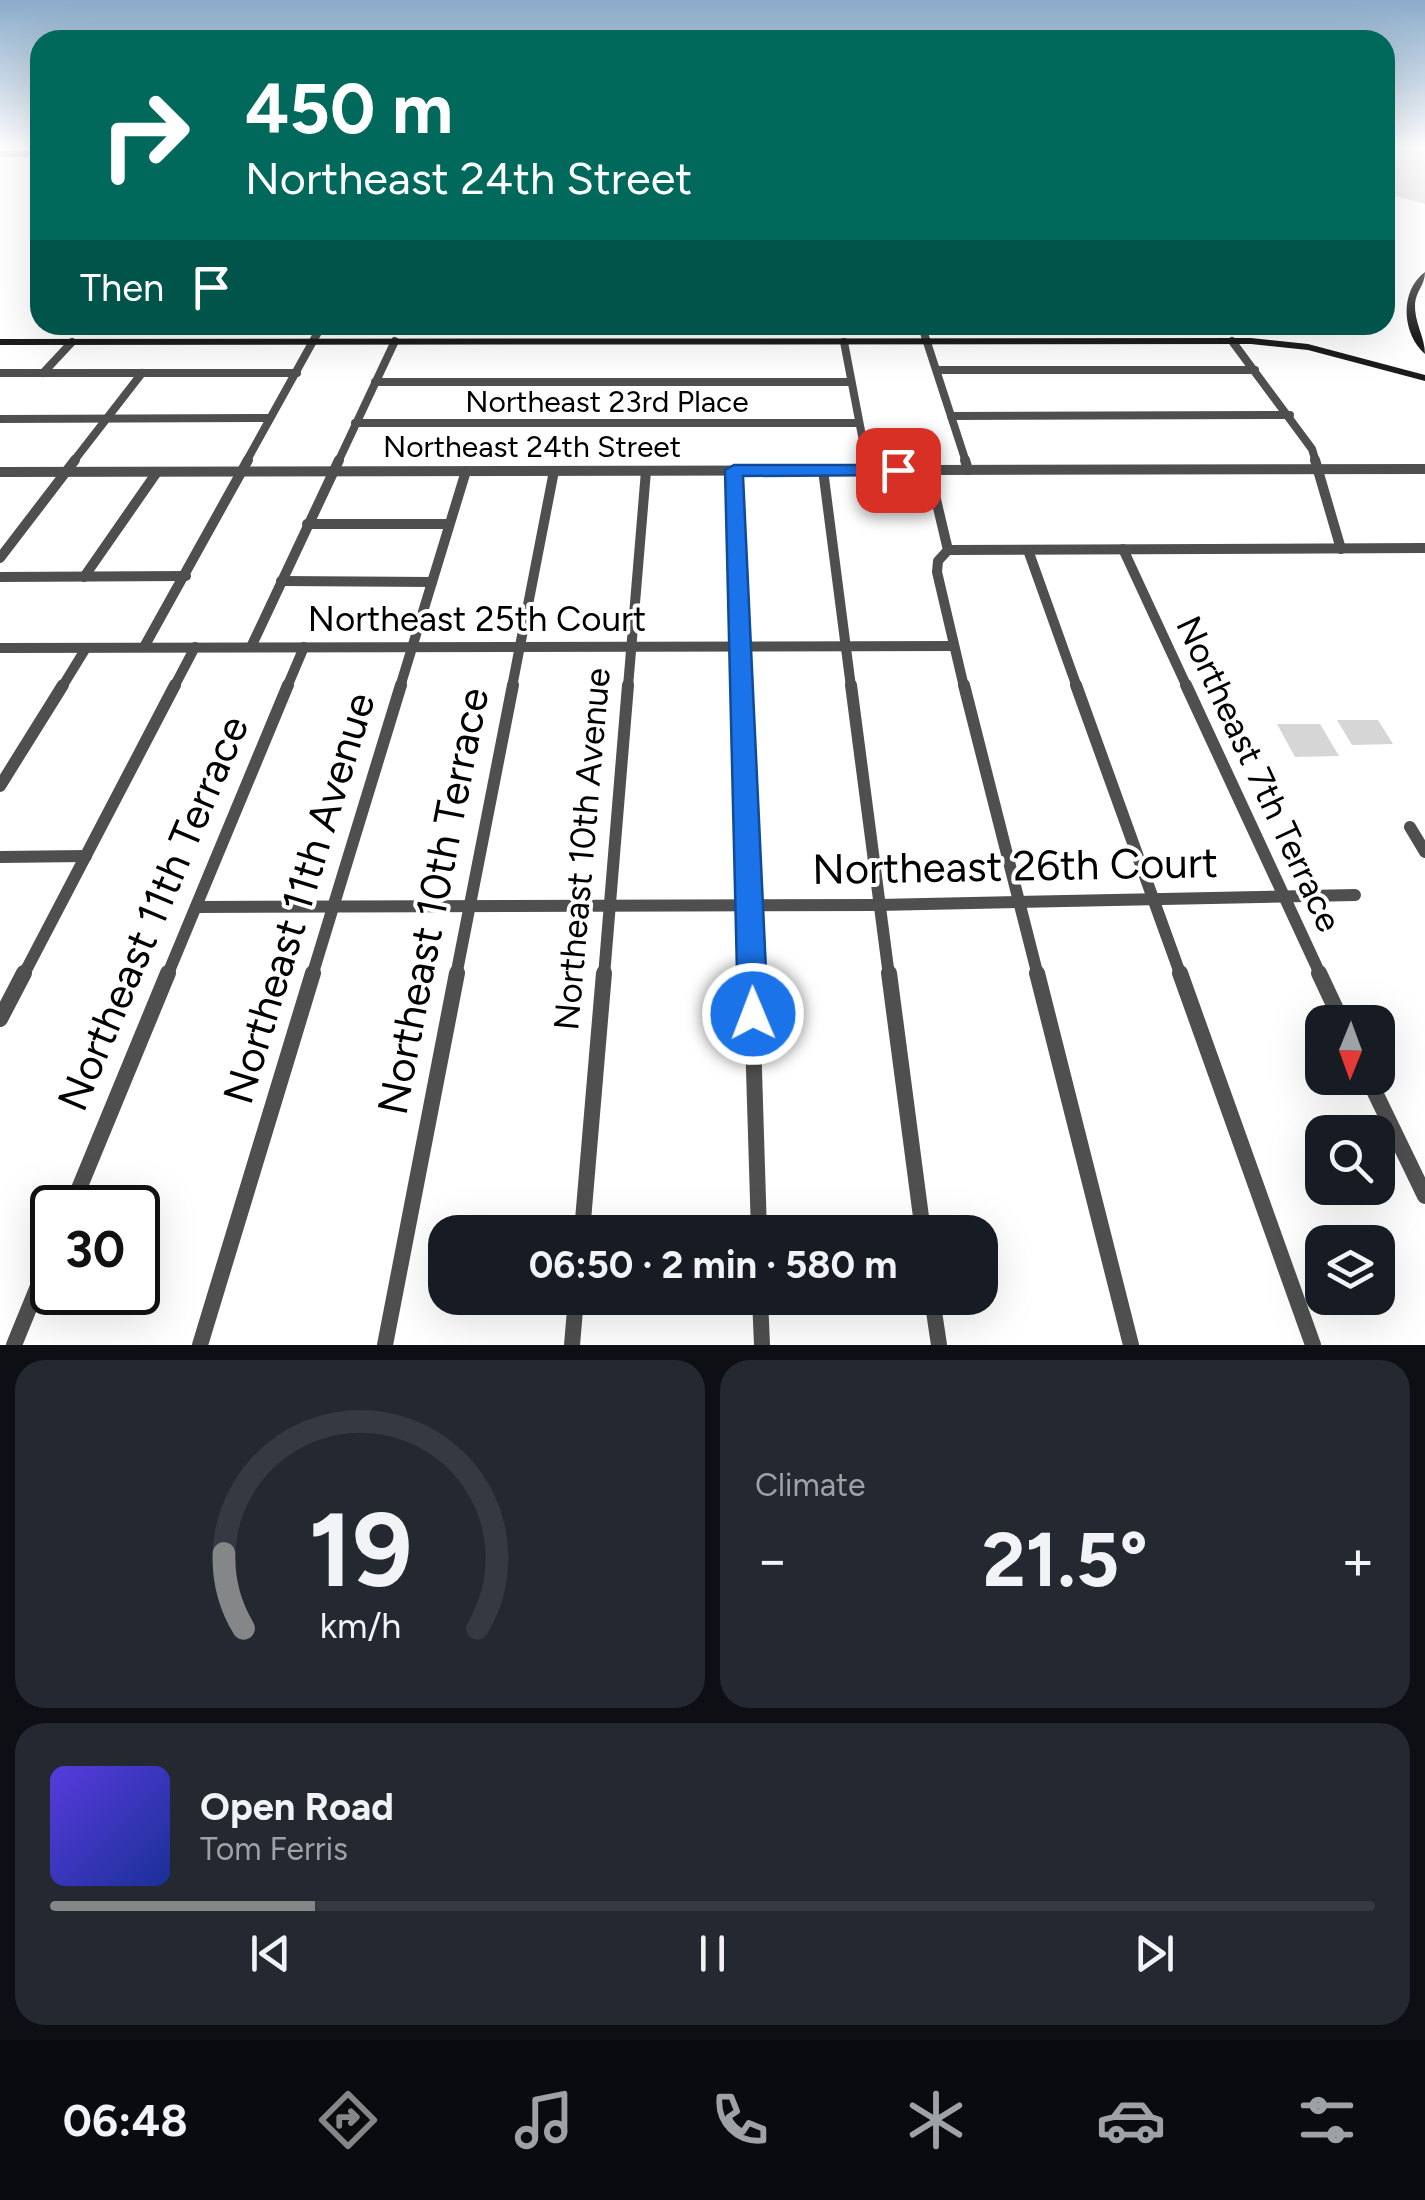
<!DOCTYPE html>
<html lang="en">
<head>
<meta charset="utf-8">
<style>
	:root { --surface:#171b24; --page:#242831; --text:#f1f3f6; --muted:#9ea1a6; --line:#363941; --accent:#858687 }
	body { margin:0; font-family:Figtree,sans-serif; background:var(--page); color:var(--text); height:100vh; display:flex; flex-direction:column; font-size:38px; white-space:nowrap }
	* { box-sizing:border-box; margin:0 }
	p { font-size:32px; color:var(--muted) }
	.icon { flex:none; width:55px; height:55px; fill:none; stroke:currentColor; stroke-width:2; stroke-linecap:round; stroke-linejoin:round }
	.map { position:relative; height:1345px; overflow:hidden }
	.sheet { display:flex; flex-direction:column; gap:15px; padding:15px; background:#0d0f14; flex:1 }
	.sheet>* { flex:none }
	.banner { position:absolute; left:30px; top:30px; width:1365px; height:305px; border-radius:30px; box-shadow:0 10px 40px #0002; background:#00695c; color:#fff; overflow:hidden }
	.needle { width:65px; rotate:181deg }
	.controls { position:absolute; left:1305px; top:1005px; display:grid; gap:20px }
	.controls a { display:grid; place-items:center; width:90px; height:90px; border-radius:20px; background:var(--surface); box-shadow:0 10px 40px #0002; font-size:50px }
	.speed { position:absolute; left:30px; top:1185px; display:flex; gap:20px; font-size:50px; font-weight:700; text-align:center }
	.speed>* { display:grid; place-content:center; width:130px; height:130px; border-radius:50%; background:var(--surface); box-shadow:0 10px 40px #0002; line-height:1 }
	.speed .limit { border:5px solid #111; border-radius:15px; background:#fff; color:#111 }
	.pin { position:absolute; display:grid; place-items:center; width:85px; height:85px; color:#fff; margin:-42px; border-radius:20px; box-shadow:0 5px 15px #0006 }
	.me { position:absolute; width:110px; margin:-55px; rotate:359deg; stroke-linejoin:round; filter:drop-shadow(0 0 8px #0008) }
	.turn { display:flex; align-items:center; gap:35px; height:210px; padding:0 50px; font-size:45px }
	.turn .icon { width:130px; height:130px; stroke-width:2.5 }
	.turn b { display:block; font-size:70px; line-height:85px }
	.then { display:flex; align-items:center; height:95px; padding:0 50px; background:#0003; gap:20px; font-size:38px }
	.big { font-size:75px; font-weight:700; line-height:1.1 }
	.sheet .card { flex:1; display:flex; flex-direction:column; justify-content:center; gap:15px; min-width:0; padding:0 35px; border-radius:30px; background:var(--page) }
	.sheet .dial { align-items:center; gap:0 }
	.dial svg { height:260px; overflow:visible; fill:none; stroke:var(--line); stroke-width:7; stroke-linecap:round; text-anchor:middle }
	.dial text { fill:var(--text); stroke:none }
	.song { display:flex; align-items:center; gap:30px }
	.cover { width:120px; height:120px; border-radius:15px; background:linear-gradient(135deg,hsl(250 70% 55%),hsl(230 70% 35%)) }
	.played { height:10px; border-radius:5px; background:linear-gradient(90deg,var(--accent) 20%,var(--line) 20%) }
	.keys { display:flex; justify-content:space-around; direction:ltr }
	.heat { display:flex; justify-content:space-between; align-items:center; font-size:55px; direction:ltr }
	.sheet .tiles { flex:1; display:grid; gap:15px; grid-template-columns:1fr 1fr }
	.card:last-child { grid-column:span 2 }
	.trip { position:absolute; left:428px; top:1215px; width:570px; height:100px; border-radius:30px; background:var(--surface); box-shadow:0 10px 40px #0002; font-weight:700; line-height:100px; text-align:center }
	.tabs { display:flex; height:160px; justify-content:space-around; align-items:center; background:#090b0e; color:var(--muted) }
	.tabs .icon { width:70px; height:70px }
	.tabs .active { color:var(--accent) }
	.tabs b { font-size:45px; color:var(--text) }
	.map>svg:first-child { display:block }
	.green { fill:#d6d6d6 }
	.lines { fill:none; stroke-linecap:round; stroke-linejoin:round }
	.street-far4 { stroke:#4f4f4f; stroke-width:6 }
	.street-far3 { stroke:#4f4f4f; stroke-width:8 }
	.street-far2 { stroke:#4f4f4f; stroke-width:10 }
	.street-far1 { stroke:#4f4f4f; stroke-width:12 }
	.street { stroke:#4f4f4f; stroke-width:16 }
	.secondary { fill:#1c1c1c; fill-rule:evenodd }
	.route { fill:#1a73e8; stroke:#114b97; stroke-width:2.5 }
	.labels { text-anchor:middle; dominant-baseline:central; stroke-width:8; stroke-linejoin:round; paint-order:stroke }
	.far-street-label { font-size:30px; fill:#000; stroke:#fff }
	.street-label { font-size:35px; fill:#000; stroke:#fff }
	.near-street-label { font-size:42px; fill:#000; stroke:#fff }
</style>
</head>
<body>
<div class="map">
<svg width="1425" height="1345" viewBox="0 0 1425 1345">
	<rect width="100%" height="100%" fill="#fff"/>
	<g class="green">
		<path d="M1385,149H1425V204L1385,193Z"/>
		<path d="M1337,720H1378L1393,744L1352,745Z"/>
		<path d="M1277,724H1320L1339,756L1295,757Z"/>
	</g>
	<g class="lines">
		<path class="street-far4" d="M0,154L40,153"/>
		<g class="street-far3">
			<path d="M924,333L966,462"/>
			<path d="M1232,341L1312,449L1316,462"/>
			<path d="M844,342L867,462"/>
			<path d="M937,370H1255"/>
			<path d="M0,373H297"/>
			<path d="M43,373L72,342"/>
			<path d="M375,382H851"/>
			<path d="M951,416L1290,415"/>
			<path d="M0,419L268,418"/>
			<path d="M355,423H859"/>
			<path d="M73,462L142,373"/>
			<path d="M246,462L322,325"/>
			<path d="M338,462L395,341"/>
		</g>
		<g class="street-far2">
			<path d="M866,460L868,470"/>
			<path d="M965,460L968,470"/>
			<path d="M1315,460L1341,549"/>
			<path d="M734,470L741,687"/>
			<path d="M823,470L851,687"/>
			<path d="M929,470L948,550L938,561L937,572L964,687"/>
			<path d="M0,472L1425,469"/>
			<path d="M307,524H449"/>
			<path d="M1123,549L1187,687"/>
			<path d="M948,550L1425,548"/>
			<path d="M1028,550L1077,687"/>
			<path d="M0,558L75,460"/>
			<path d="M0,577L186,576"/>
			<path d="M84,577L157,472"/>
			<path d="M281,581L432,582"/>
			<path d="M144,647L248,460"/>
			<path d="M251,647L339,460"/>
			<path d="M0,648L954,646"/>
			<path d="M62,687L86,648"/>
			<path d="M174,687L195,647"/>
			<path d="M287,687L304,647"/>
			<path d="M400,687L466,471"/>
			<path d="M512,687L554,471"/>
			<path d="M628,687L646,471"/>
		</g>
		<g class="street-far1">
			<path d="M741,685L751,976"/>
			<path d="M851,685L889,976"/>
			<path d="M964,685L1038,976"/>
			<path d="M1076,685L1181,976"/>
			<path d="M1186,685L1321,976"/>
			<path d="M0,786L63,685"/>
			<path d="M1410,827L1425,852"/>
			<path d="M0,857L86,856"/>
			<path d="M196,907L878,905L1355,895"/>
			<path d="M23,976L175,685"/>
			<path d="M167,976L288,685"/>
			<path d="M312,976L401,685"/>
			<path d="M456,976L513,685"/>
			<path d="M604,976L628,685"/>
		</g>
		<g class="street">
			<path d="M751,973L759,1232"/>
			<path d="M889,973L923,1232"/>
			<path d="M1037,973L1131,1345"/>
			<path d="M1180,973L1313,1345"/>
			<path d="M1319,973L1342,1022"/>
			<path d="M0,1019L24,973"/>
			<path d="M1368,1078L1425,1196"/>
			<path d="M71,1208L168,973"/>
			<path d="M582,1232L604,973"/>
			<path d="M760,1298L762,1345"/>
			<path d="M932,1298L939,1345"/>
			<path d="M14,1345L52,1252"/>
			<path d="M200,1345L313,973"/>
			<path d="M385,1345L457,973"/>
			<path d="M572,1345L576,1298"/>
		</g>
		<g class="secondary">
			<path d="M1425,272C1425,285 1416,291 1415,304C1414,322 1425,337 1425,354C1402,334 1399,291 1425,272Z"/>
			<path d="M1251,338L1308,344L1425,375V381L1308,350L1251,344L0,345V339Z"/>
		</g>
	</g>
	<linearGradient id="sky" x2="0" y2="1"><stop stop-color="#8aabca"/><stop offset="0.44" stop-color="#fff"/><stop offset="1" stop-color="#fff" stop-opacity="0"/></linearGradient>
	<rect width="1425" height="338" fill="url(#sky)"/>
	<path class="route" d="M734,465H898L908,470L898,475L743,476L768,1014L764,1024L753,1028L742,1024L738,1014L725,470Z"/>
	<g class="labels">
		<g class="far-street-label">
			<text x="607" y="401">Northeast 23rd Place</text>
			<text x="532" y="446">Northeast 24th Street</text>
		</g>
		<g class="street-label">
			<text x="477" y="619">Northeast 25th Court</text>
			<text transform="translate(1259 774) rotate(65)">Northeast 7th Terrace</text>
			<text transform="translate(582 849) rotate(-85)">Northeast 10th Avenue</text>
		</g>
		<g class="near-street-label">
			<text transform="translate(1015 866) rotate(-1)">Northeast 26th Court</text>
			<text transform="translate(299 898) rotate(-73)">Northeast 11th Avenue</text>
			<text transform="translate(433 901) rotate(-79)">Northeast 10th Terrace</text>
			<text transform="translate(153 913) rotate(-67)">Northeast 11th Terrace</text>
		</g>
	</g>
</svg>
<div class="controls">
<a><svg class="needle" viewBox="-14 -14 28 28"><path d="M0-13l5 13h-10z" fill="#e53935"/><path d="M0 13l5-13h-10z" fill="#9ea1a6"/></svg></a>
<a><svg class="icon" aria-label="search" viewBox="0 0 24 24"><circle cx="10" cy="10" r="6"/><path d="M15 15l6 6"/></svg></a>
<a><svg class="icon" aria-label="layers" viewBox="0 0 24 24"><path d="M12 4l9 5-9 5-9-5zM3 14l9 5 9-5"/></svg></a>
</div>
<div class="speed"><div class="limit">30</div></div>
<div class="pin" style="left:898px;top:470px;background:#d93025"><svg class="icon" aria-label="arrive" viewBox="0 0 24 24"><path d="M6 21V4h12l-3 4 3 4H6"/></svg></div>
<svg class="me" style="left:753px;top:1014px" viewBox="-20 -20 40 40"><circle r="17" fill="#1a73e8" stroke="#fff" stroke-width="3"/><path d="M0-11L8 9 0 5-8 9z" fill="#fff"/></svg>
<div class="trip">06:50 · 2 min · 580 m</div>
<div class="banner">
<div class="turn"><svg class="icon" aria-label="right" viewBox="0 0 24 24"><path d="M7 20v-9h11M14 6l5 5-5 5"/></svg><div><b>450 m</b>Northeast 24th Street</div></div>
<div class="then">Then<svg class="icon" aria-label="arrive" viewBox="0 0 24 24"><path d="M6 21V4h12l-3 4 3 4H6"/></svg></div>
</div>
</div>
<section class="sheet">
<div class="tiles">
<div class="card dial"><svg viewBox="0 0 100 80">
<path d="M14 69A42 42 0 1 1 86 69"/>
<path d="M14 69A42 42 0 0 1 8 46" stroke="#858687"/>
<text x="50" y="56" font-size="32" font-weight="700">19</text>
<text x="50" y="72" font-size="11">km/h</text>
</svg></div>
<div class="card"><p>Climate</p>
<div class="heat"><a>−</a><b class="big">21.5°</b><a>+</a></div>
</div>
<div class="card">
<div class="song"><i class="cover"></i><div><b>Open Road</b><p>Tom Ferris</p></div></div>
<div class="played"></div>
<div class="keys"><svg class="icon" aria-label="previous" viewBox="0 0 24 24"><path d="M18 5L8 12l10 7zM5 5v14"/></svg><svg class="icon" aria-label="pause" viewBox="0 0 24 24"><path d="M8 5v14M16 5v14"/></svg><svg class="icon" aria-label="next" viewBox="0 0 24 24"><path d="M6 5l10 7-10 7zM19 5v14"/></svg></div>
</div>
</div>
</section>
<nav class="tabs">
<b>06:48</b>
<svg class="icon active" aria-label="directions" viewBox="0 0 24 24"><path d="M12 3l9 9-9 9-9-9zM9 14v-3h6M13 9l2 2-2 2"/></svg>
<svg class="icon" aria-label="music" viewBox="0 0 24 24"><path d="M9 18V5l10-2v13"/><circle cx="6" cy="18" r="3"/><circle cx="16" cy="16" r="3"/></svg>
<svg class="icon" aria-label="phone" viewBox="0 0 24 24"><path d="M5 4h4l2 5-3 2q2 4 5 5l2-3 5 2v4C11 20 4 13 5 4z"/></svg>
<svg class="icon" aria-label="climate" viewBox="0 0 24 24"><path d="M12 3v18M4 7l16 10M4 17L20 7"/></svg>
<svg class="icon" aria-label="car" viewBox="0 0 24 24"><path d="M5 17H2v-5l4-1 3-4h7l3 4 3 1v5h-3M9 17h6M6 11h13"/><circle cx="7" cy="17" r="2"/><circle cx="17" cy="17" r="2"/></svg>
<svg class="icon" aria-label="filters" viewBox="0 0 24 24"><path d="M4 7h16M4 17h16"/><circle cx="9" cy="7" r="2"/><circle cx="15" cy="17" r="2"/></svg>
</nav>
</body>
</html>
